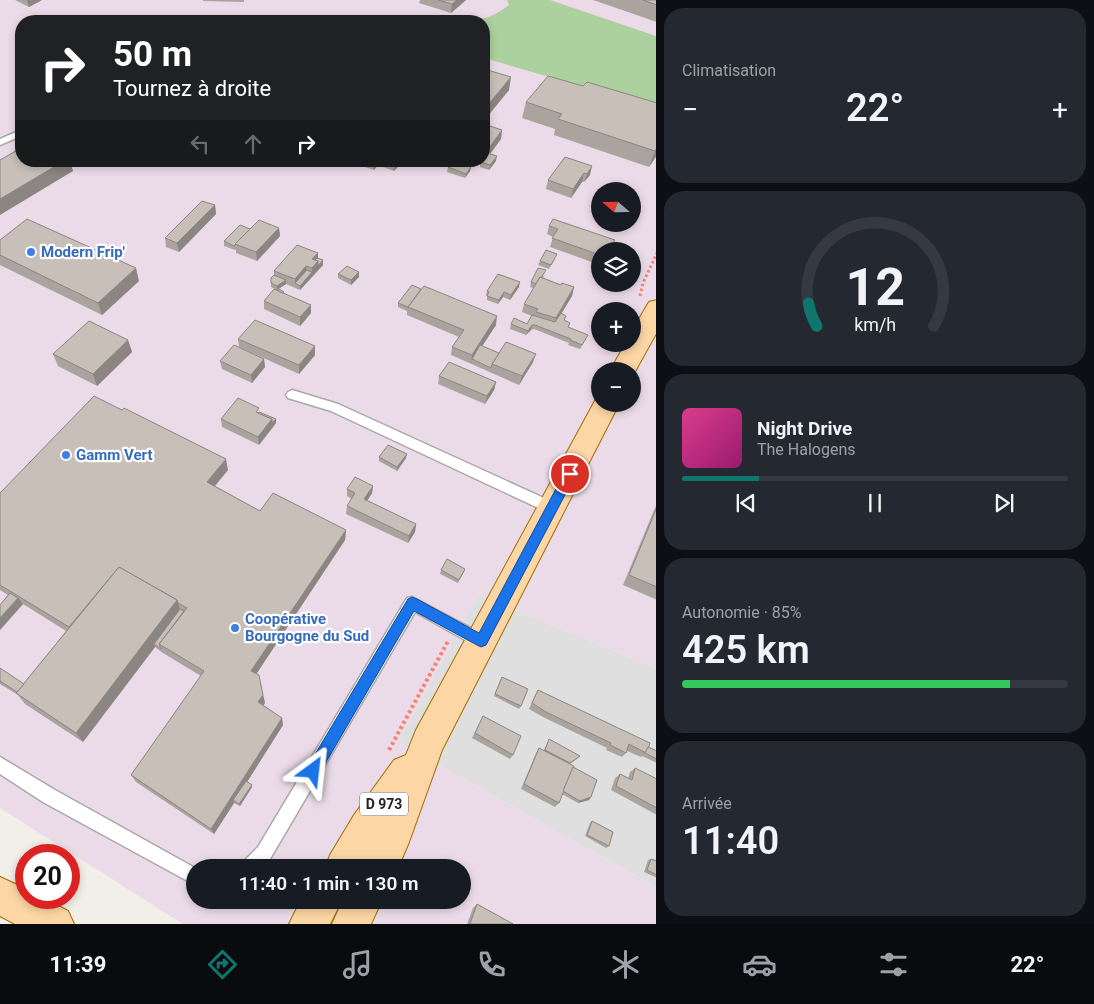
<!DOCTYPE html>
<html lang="fr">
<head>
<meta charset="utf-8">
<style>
	:root { --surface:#171b24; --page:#242831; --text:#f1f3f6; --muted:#9ea1a6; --line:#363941; --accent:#0f766e }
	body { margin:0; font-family:Roboto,sans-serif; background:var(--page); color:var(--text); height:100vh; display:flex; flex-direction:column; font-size:19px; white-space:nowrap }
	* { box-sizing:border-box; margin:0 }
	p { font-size:16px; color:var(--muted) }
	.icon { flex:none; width:28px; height:28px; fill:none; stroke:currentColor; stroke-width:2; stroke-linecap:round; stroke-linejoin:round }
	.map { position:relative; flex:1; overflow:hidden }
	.drawer { display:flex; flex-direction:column; gap:8px; padding:8px; background:#0d0f14; width:438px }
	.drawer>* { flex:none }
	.top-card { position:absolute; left:15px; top:15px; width:475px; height:152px; border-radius:20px; box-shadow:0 2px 8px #0003; background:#202124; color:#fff; overflow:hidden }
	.needle { width:32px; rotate:290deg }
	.controls { position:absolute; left:591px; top:182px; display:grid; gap:10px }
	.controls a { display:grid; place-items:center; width:50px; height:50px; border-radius:50%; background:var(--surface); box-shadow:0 2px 8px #0003; font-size:25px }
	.speed { position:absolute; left:15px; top:844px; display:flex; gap:10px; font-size:25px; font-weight:700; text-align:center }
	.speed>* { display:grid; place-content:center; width:65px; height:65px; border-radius:50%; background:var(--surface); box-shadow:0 2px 8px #0003; line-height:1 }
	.speed .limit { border:8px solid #d22; background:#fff; color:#111 }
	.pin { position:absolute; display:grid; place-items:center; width:42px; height:42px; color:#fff; margin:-21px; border:2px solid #fff; border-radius:50%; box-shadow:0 1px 5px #0007 }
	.me { position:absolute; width:55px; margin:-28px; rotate:30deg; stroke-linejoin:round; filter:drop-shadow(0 0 4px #0008) }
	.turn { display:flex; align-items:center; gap:18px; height:105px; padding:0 15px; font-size:22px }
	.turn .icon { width:65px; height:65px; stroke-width:2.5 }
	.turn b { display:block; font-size:35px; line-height:42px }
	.lanes { display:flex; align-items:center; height:48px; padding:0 15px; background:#0003; justify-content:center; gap:25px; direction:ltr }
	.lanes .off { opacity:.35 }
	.big { font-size:38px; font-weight:600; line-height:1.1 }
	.drawer .card { flex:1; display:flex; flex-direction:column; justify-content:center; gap:8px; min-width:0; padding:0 18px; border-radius:20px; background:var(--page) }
	.drawer .dial { align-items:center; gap:0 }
	.dial svg { height:130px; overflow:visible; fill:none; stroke:var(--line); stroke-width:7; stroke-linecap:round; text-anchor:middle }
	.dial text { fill:var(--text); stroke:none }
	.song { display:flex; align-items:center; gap:15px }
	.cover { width:60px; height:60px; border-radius:8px; background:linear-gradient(135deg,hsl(330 70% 55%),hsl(320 70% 35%)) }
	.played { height:5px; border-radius:2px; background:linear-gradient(90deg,var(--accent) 20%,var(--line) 20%) }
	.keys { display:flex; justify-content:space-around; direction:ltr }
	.heat { display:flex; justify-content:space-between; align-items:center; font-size:28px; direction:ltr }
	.charge { height:8px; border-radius:4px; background:linear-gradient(90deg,#34c759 85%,var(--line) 0) }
	.trip { position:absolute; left:186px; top:859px; width:285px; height:50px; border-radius:25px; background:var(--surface); box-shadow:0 2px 8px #0003; font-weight:600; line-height:50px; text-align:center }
	.tabs { display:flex; height:80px; justify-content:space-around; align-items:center; background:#090b0e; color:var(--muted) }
	.tabs .icon { width:35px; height:35px }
	.tabs .on { color:var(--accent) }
	.tabs b { font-size:22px; color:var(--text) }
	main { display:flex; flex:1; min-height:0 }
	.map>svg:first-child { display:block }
	.residential { fill:#e0dfdf }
	.industrial { fill:#ebdbe8; fill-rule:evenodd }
	.forest { fill:#add19e }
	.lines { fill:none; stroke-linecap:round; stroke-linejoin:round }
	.lane-casing { stroke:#a9a9a9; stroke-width:3 }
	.primary-casing { stroke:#a06b00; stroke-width:2 }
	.path-far1 { stroke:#fa8072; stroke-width:3; stroke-dasharray:2.5 2.5; stroke-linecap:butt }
	.path { stroke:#fa8072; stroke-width:4; stroke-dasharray:3 3; stroke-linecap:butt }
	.lane { fill:#fff; fill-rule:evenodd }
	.primary { fill:#fcd6a4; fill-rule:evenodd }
	.wall { fill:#aba49e }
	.shaded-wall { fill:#8b8681 }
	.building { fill:#c7bfb8; stroke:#8b8681 }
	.route { fill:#1a73e8; stroke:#114b97 }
	.shop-dot { fill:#3f7fe0; stroke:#fff; stroke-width:2 }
	.labels { text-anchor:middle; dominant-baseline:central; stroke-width:4.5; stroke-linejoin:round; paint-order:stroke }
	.shield { fill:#fff; stroke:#646464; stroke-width:1 }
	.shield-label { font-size:14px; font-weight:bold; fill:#222 }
	.shop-label { font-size:15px; font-weight:bold; fill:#366cbe; stroke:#fff; text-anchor:start }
</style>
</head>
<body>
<main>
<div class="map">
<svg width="657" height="924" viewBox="0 0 657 924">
	<rect width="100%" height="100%" fill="#f2efe9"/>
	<path class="residential" d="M478,595L656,668V887L398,742Z"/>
	<path class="industrial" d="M0,0H656V668L478,595L398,742L656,887V924H183L0,808ZM21,21H484V161H21ZM600,191H632V224H600ZM600,251H632V284H600ZM600,311H632V344H600ZM600,371H632V404H600ZM195,868H462V900H195Z"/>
	<path class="forest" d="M507,0H550L656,36V108L484,58V21H427C443,11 463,21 481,19C492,17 501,11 509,5Z"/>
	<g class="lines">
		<defs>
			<g id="lane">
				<path d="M21,130V136L0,145V139Z"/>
				<path d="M292,390L338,404L557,504L558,508L557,512L552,514L547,512L331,411L288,398L286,395L288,392Z"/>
				<path d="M412,597L486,636L488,641L486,646L481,648L476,646L415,612L270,859L261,868H241L243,862L258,847L407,598Z"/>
				<path d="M0,757L55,790L195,868V885L43,802L0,774Z"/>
			</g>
			<g id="primary">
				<path d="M657,300V332L632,377V371H610L625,344H632V331L649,302Z"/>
				<path d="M600,396V404H619L442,750L409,842L398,868H325L330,855L354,815L394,760L406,755L416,730L597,397Z"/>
				<path d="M0,877L26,889V898H43L68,911L74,924H15L0,916Z"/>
				<path d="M301,900H342L330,924H289Z"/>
				<path d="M343,900H382L371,924H332Z"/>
			</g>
		</defs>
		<use href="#lane" class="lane-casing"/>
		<use href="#primary" class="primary-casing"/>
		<g class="path-far1">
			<path d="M640,296L643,283L657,253"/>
			<path d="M592,388L600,374"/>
		</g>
		<path class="path" d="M389,750L448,641"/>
		<use href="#lane" class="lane"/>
		<use href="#primary" class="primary"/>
	</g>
	<g class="wall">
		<path d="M15,0H42L29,7Z"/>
		<path d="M203,0H244V2L203,1Z"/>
		<path d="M420,0H466L451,13L419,3Z"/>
		<path d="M593,0H657V22Z"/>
		<path d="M484,69L509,90L486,118L484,117Z"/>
		<path d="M583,86L657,103V155L649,167L554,135L555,129L522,118L526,102Z"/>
		<path d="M502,130L501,139L490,154L496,161L489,170L480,167V164L471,161H484Z"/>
		<path d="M565,157L590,175L584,182H582L571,198L546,189L548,180Z"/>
		<path d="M359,161H403L394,171L378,165L374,170L359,165Z"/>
		<path d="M448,167H471L470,171L465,178L447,172Z"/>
		<path d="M215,205L216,214L179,252L166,247L165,238Z"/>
		<path d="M549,226L612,249L610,251H600V265L550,247L553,237L547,234Z"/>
		<path d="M279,228L280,236L257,261L236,253V249L235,250L224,246V241L250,229Z"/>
		<path d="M0,240L139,281L102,315L0,265Z"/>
		<path d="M318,258L323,260V265L300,290L286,284L277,290L271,287V278L274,275V271Z"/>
		<path d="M555,259L549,269L538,265L540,261Z"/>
		<path d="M338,274L359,277L351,285L338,278Z"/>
		<path d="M545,275L543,278L561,285L574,287L572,296L561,313L564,321L569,327L586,339L580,349L568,345L569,343L534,329L531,330L526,335L510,329L511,324H527L532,316L522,312L524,304L534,288L530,287L531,282Z"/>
		<path d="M519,287L510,300L503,297L498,304L487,300V296H486L487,291Z"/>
		<path d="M278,291L284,292V294L311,305V313L300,326L264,309V301Z"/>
		<path d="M398,303L496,325L482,346L499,353L533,362L519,385L451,355L452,347L459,337L407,315V311L398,307Z"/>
		<path d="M238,339L315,346V355L299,374L239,347Z"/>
		<path d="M128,340L132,352L97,386L58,366L53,354Z"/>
		<path d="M264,359L265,367L252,383L222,369L220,361Z"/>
		<path d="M439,376L496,382L494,390L485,404L438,384Z"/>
		<path d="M259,412L276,419V423L259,445L222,427L221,419Z"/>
		<path d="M379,457L406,458L397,471L379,461Z"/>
		<path d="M228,470L215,486L260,511L346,530L345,540L256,674L263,695L265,703L263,705L282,718L283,725L247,782L252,787L240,806L234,803L214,834L136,782L131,775L201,676L163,653L155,647L83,742L25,704L18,695L0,684V668L24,684L66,631L23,604L0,630V605L8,595L0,590V493Z"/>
		<path d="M373,486L372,493L367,501L416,524L415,532L408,543L346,514L347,506L352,499L347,496V489Z"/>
		<path d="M657,503V600L623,585Z"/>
		<path d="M465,569L464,572L458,583L440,574L441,570Z"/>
		<path d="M502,677L521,706L519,709L494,696Z"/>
		<path d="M538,690L657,751V763L642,756L641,757L627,751L626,753L622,757L606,750L607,748L543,717L529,709L535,695Z"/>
		<path d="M483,716L513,755L510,759L472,738Z"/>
		<path d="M549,739L578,758L570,764L573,767L589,800L578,803L562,794L559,803L555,807L521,789L536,753L539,748L544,750Z"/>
		<path d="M635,768L657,779V815L611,790L615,778L620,774L628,778L630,772Z"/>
		<path d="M592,821L609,846L606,848L585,836L590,823Z"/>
		<path d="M651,859L657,861V878L644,872L648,860Z"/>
		<path d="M477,904L513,924H467L473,908Z"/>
	</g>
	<g class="shaded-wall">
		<path d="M27,0H42L29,7Z"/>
		<path d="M457,0H466L451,13L452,4Z"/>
		<path d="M511,77L509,90L486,118L488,105Z"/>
		<path d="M502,130L501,139L483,163L484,161V155Z"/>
		<path d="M657,148V155L649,167L655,151Z"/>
		<path d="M497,156L496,161L489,170L490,165Z"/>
		<path d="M64,161H70L73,171L0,215V199Z"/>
		<path d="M378,161V165L374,170V165Z"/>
		<path d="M396,161H403L394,171L395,162Z"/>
		<path d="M592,166L590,175L584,182L587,174Z"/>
		<path d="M471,167L470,171L465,178L466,174Z"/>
		<path d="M584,173L582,182L571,198L573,189Z"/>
		<path d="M215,205L216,214L179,252L177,243Z"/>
		<path d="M279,228L280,236L257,261L256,252Z"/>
		<path d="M615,240L610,251H608Z"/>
		<path d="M318,253V266L323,260V265L312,277V259Z"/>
		<path d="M306,266L307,275L295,283V288V279Z"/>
		<path d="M136,268L139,281L102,315L98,303Z"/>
		<path d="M312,272V277L300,290V286Z"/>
		<path d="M359,272V277L351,285V280Z"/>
		<path d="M286,280V284L277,290V286Z"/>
		<path d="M520,282L519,287L510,300L511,295Z"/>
		<path d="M574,287L572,296L554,326L556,318Z"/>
		<path d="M504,292L503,297L498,304L499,300Z"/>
		<path d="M311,305V313L300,326V317Z"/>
		<path d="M497,316L496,325L473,360L472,359L471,364L472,355Z"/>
		<path d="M532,325L531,330L526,335L528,331Z"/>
		<path d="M128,340L132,352L97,386L93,374Z"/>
		<path d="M315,346V355L299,374V365Z"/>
		<path d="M536,354L533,362L519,385L522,376Z"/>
		<path d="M264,359L265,367L252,383L251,375Z"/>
		<path d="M496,382L494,390L485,404L487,396Z"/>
		<path d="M272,419L273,427L259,445L258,437Z"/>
		<path d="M276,419V423L273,427L272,423Z"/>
		<path d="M407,454L406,458L397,471V467Z"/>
		<path d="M226,459L228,470L209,493L207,482Z"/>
		<path d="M373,486L372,493L363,507L364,499Z"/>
		<path d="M416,524L415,532L408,543L409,536Z"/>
		<path d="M346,530L345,540L253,679L251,671Z"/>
		<path d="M18,598L23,604L0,630V618Z"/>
		<path d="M177,600L181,612L154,644L155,647L83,742L76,733Z"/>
		<path d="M263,695L265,703L260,710L258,702Z"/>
		<path d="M282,718L283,725L235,801L233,800L234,803L214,834L211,829Z"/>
		<path d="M252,785V787L240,806L239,804Z"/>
		<path d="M591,797L589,800L578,803L580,801Z"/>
	</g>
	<g class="building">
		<path d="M438,0H457L452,4Z"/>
		<path d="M643,0H657V5Z"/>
		<path d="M206,18L216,21H201Z"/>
		<path d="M484,69L511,77L488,105L484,104Z"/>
		<path d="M548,76L583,86L587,82L657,103V148L655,151L558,119L562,114L526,102Z"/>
		<path d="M484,124L502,130L484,155Z"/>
		<path d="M21,148V161H64L0,199V160Z"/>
		<path d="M487,153L497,156L490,165L481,162V161H484V158Z"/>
		<path d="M565,157L592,166L587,174L584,173L573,189L548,180Z"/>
		<path d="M371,161H377L374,165L369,163Z"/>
		<path d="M453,161H456L471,167L466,174L448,167Z"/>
		<path d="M202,201L215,205L177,243L165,238Z"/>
		<path d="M27,219L136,268L98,303L0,255V240Z"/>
		<path d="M553,219L615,240L608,251H600V255L552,238L558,229L549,226Z"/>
		<path d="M259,220L279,228L256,252L235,244Z"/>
		<path d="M240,225L250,229L235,244H236L234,246L224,241Z"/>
		<path d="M297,245L318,253L312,259L318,261L312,268L306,266L295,279L274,271Z"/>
		<path d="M546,250L557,254L551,265L540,261Z"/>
		<path d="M317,258L323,260L318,266V261L315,260Z"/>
		<path d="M347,266L359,272L351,280L338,274Z"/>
		<path d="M538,268L546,270L541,278L540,277L536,284L531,282Z"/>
		<path d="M307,270L312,272L300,286L295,283Z"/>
		<path d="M498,274L520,282L511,295L504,292L499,300L487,296L489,292L487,291Z"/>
		<path d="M274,275L286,280L277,286L271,283V278Z"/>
		<path d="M540,277L561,285L562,283L574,287L556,318L536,312L538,309L524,304Z"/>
		<path d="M412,285L421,289L408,307L398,303Z"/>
		<path d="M424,286L497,316L472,355L452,347L464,330L408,307Z"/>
		<path d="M274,289L311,305L300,317L264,301Z"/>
		<path d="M279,289L284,292L283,293L278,291Z"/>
		<path d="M561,313L566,316L564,320L570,323L568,327L588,335L582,345L570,340L571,339L535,325H532L528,331L511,324L514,318L527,324L532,315L555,322Z"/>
		<path d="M255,320L315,346L299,365L238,339Z"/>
		<path d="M89,321L128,340L93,374L53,354Z"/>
		<path d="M506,342L536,354L522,376L492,364Z"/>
		<path d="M234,345L264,359L251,375L220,361Z"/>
		<path d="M480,345L499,353L492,364L491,368L472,359Z"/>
		<path d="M449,362L496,382L487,396L439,376Z"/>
		<path d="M94,396L122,410L124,408L226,459L207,482L260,511L273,493L346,530L251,671L259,675L263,695L258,702L282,718L211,829L131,775L204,671L159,644L187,608L178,603L177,600L119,567L69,627L0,585V493Z"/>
		<path d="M238,398L259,408L256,412L272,419L258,437L221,419Z"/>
		<path d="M259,412L276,419L272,423V419L258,413Z"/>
		<path d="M388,445L407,454L397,467L379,457Z"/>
		<path d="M355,477L373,486L364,499L416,524L409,536L347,506L355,493L347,489Z"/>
		<path d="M657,507V587L629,575Z"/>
		<path d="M447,559L465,569L459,580L441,570Z"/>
		<path d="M119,567L177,600L76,733L16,693Z"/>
		<path d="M10,593L18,598L0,618V605Z"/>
		<path d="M180,609L184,611L159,644L161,649L154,644Z"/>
		<path d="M0,668L24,684L17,692L0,681Z"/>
		<path d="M502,677L528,689L521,706L495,694Z"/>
		<path d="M538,690L650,743L647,751L646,753L629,744L626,753L610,745L611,743L546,712L532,703Z"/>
		<path d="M483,716L521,736L513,755L475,733Z"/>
		<path d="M549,739L580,756L570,763L545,750Z"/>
		<path d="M648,747L657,751V759L645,753Z"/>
		<path d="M539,748L574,766L559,803L524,784Z"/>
		<path d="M573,767L597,780L591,797L580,801L563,791Z"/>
		<path d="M635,768L657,779V808L616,786L620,774L632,780Z"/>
		<path d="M246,781L252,785L239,804L233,800Z"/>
		<path d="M592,821L613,832L609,846L587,835Z"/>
		<path d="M651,859L657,861V875L647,870Z"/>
		<path d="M477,904L513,924H470Z"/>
	</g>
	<path class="route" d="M570,469L574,470L576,474L486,645L481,647L477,645L414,611L318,776L313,778L308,776L306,771L308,766L408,599L412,597L417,599L479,633L566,470Z"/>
	<g class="shop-dot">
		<circle cx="31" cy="252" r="5"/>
		<circle cx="66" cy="455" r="5"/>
		<circle cx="235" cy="628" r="5"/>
	</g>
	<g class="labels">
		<rect class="shield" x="360" y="792.5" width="48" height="23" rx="4"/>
		<g class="shield-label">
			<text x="384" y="804">D 973</text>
		</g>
		<g class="shop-label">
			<text x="41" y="252">Modern Frip'</text>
			<text x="76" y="455">Gamm Vert</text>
			<text x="245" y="619">Coopérative<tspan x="245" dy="17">Bourgogne du Sud</tspan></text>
		</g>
	</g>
</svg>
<div class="controls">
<a><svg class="needle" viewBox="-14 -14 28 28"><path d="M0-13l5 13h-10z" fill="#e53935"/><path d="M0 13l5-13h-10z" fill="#9ea1a6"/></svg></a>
<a><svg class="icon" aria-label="layers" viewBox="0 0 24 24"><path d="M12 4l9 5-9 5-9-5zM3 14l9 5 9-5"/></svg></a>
<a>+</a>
<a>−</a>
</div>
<div class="speed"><div class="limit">20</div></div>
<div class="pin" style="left:570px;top:474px;background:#d93025"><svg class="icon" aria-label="arrive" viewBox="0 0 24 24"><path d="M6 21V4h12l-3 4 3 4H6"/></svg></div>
<svg class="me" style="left:313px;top:771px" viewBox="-20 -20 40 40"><path d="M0-17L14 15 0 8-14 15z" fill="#1a73e8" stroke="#fff" stroke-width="4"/></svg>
<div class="trip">11:40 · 1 min · 130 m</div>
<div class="top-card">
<div class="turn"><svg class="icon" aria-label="right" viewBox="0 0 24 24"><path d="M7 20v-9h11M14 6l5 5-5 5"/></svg><div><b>50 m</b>Tournez à droite</div></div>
<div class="lanes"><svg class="icon off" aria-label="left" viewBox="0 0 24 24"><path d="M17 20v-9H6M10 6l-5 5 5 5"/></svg><svg class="icon off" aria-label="ahead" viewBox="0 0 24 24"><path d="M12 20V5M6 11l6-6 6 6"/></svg><svg class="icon" aria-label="right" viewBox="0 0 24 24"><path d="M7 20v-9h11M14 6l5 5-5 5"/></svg></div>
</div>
</div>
<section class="drawer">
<div class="card"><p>Climatisation</p>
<div class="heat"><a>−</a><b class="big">22°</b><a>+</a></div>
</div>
<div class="card dial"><svg viewBox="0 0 100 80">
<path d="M14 69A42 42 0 1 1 86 69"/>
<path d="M14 69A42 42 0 0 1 9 55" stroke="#0f766e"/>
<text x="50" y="56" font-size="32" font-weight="700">12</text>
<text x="50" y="72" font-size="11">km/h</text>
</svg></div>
<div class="card">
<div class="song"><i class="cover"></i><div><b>Night Drive</b><p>The Halogens</p></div></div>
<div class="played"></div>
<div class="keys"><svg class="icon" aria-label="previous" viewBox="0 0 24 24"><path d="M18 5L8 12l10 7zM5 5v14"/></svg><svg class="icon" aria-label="pause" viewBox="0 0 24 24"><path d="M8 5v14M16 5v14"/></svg><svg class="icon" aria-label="next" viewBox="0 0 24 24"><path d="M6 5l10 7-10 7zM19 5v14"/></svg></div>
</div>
<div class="card"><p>Autonomie · 85%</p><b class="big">425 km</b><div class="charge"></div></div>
<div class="card"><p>Arrivée</p><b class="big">11:40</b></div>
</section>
</main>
<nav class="tabs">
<b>11:39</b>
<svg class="icon on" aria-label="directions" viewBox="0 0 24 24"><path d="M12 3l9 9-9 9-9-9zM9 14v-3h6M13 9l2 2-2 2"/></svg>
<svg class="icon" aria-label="music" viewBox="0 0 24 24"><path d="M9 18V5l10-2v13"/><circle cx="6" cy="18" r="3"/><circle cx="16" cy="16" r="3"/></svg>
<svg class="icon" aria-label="phone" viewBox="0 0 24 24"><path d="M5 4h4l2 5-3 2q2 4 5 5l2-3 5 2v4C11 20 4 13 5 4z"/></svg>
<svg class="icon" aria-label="climate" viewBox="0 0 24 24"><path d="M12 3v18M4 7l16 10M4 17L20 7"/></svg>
<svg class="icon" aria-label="car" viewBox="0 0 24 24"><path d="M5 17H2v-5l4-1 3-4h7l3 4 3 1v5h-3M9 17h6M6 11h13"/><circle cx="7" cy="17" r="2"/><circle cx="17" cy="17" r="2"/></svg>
<svg class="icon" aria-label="filters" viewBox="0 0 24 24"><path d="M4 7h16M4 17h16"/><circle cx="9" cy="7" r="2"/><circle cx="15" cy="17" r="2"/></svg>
<b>22°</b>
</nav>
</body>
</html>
